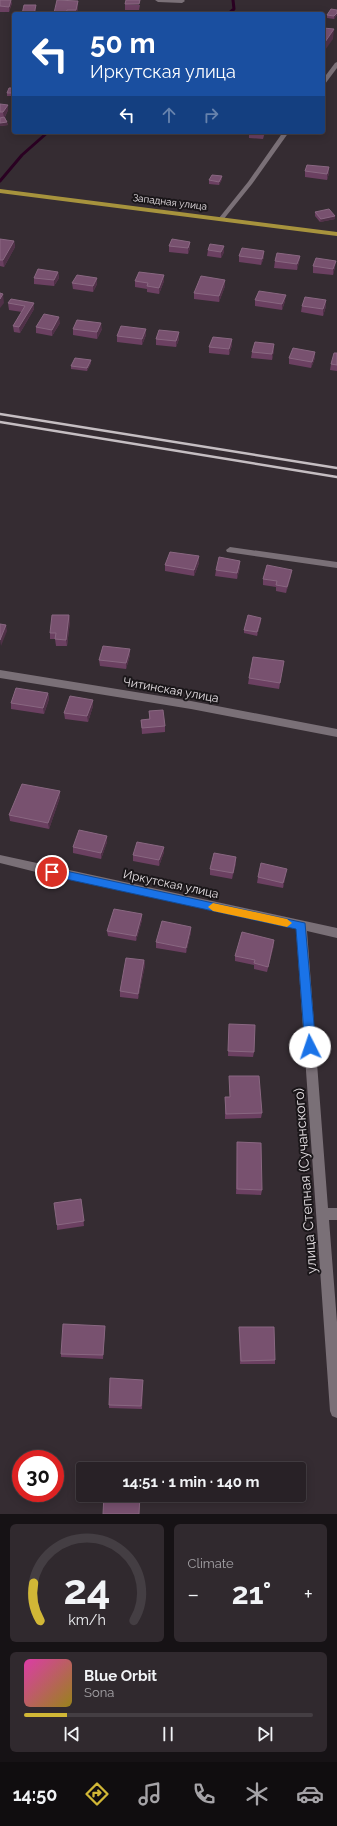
<!DOCTYPE html>
<html lang="en">
<head>
<meta charset="utf-8">
<style>
	:root { --surface:#282126; --page:#30292e; --text:#f1f3f6; --muted:#a5a3a7; --line:#443e43; --accent:#d1b736 }
	body { margin:0; font-family:Raleway,sans-serif; background:var(--page); color:var(--text); height:100vh; display:flex; flex-direction:column; font-size:15px; white-space:nowrap }
	* { box-sizing:border-box; margin:0 }
	p { font-size:13px; color:var(--muted) }
	.icon { flex:none; width:22px; height:22px; fill:none; stroke:currentColor; stroke-width:2; stroke-linecap:round; stroke-linejoin:round }
	.map { position:relative; height:1514px; overflow:hidden }
	.sheet { display:flex; flex-direction:column; gap:10px; padding:10px; background:#161215; flex:1 }
	.sheet>* { flex:none }
	.guide { position:absolute; left:12px; top:12px; width:313px; height:122px; border-radius:4px; box-shadow:0 2px 10px #0003,0 0 0 1px var(--line); background:#1a4fa0; color:#fff; overflow:hidden }
	.speed { position:absolute; left:12px; top:1450px; display:flex; gap:8px; font-size:20px; font-weight:700; text-align:center }
	.speed>* { display:grid; place-content:center; width:52px; height:52px; border-radius:50%; background:var(--surface); box-shadow:0 2px 10px #0003,0 0 0 1px var(--line); line-height:1 }
	.speed .limit { border:6px solid #d22; background:#fff; color:#111 }
	.pin { position:absolute; display:grid; place-items:center; width:34px; height:34px; color:#fff; margin:-17px; border:2px solid #fff; border-radius:50%; box-shadow:0 1px 4px #0007 }
	.me { position:absolute; width:44px; margin:-22px; rotate:356deg; stroke-linejoin:round; filter:drop-shadow(0 0 3px #0008) }
	.turn { display:flex; align-items:center; gap:14px; height:84px; padding:0 12px; font-size:18px }
	.turn .icon { width:52px; height:52px; stroke-width:2.5 }
	.turn b { display:block; font-size:28px; line-height:34px }
	.lanes { display:flex; align-items:center; height:38px; padding:0 12px; background:#0003; justify-content:center; gap:20px; direction:ltr }
	.lanes .off { opacity:.35 }
	.big { font-size:30px; font-weight:700; line-height:1.1 }
	.sheet .widget { flex:1; display:flex; flex-direction:column; justify-content:center; gap:6px; min-width:0; padding:0 14px; border-radius:6px; background:var(--page) }
	.sheet .dial { align-items:center; gap:0 }
	.dial svg { height:104px; overflow:visible; fill:none; stroke:var(--line); stroke-width:7; stroke-linecap:round; text-anchor:middle }
	.dial text { fill:var(--text); stroke:none }
	.song { display:flex; align-items:center; gap:12px }
	.cover { width:48px; height:48px; border-radius:6px; background:linear-gradient(135deg,hsl(320 70% 55%),hsl(50 70% 35%)) }
	.played { height:4px; border-radius:2px; background:linear-gradient(90deg,var(--accent) 15%,var(--line) 15%) }
	.keys { display:flex; justify-content:space-around; direction:ltr }
	.heat { display:flex; justify-content:space-between; align-items:center; font-size:22px; direction:ltr }
	.sheet .tiles { flex:1; display:grid; gap:10px; grid-template-columns:1fr 1fr }
	.widget:last-child { grid-column:span 2 }
	.trip { position:absolute; left:76px; top:1462px; width:230px; height:40px; border-radius:4px; background:var(--surface); box-shadow:0 2px 10px #0003,0 0 0 1px var(--line); font-weight:700; line-height:40px; text-align:center }
	.dock { display:flex; height:64px; justify-content:space-around; align-items:center; background:#100d0f; color:var(--muted) }
	.dock .icon { width:28px; height:28px }
	.dock .on { color:var(--accent) }
	.dock b { font-size:18px; color:var(--text) }
	.map>svg:first-child { display:block }
	.lines { fill:none; stroke-linecap:round; stroke-linejoin:round }
	.stream { stroke:#2a0122; stroke-width:3 }
	.minor { fill:#7a7077; fill-rule:evenodd }
	.major { fill:#a7933d; fill-rule:evenodd }
	.rail { stroke:#c5bec2; stroke-width:2.5 }
	.wall { fill:#6b4061 }
	.shaded-wall { fill:#503148 }
	.building { fill:#78516f; stroke:#896781 }
	.route { fill:#1a73e8; stroke:#114b97 }
	.slow { fill:#f59e0b }
	.labels { text-anchor:middle; dominant-baseline:central; stroke-width:4; stroke-linejoin:round; paint-order:stroke }
	.far-street-label { font-size:10px; fill:#e5dfe3; stroke:#1a1619 }
	.street-label { font-size:12px; fill:#e5dfe3; stroke:#1a1619 }
	.near-street-label { font-size:14px; fill:#e5dfe3; stroke:#1a1619 }
</style>
</head>
<body>
<div class="map">
<svg width="337" height="1514" viewBox="0 0 337 1514">
	<rect width="100%" height="100%" fill="#352c32"/>
	<g class="lines">
		<g class="stream">
			<path d="M228,14L234,9L233,0"/>
			<path d="M0,181L22,155L48,132"/>
		</g>
		<g class="minor">
			<path d="M155,0H184L185,1L182,3L158,2Z"/>
			<path d="M337,62V68L325,84L323,85V79L335,63Z"/>
			<path d="M283,132H289L252,184L223,220H219V218L248,182Z"/>
			<path d="M230,547L337,562V568L227,552L226,550Z"/>
			<path d="M0,670L191,701L337,729V737L191,709L0,678Z"/>
			<path d="M0,855L337,928V938L307,931L328,1208H337V1220H329L337,1322V1418L332,1416L330,1411L296,929L36,872L0,863Z"/>
		</g>
		<path class="major" d="M0,189L337,232V236L0,193Z"/>
		<g class="rail">
			<path d="M0,414L337,468"/>
			<path d="M0,422L337,477"/>
		</g>
	</g>
	<g class="wall">
		<path d="M0,0L12,3L9,12H0Z"/>
		<path d="M78,1V6L77,14H54V13Z"/>
		<path d="M125,4L140,5L139,10H125Z"/>
		<path d="M337,10V15L334,19L327,18V15Z"/>
		<path d="M14,88V96H7V93Z"/>
		<path d="M0,104L8,110L5,117L8,125L0,126Z"/>
		<path d="M249,132H265L263,139L249,138Z"/>
		<path d="M329,167V173L327,180L305,177V171Z"/>
		<path d="M222,176V179L219,185L209,184V180Z"/>
		<path d="M315,212L335,219L320,222L315,216Z"/>
		<path d="M0,239L14,241L15,247L4,267L0,266Z"/>
		<path d="M190,242V248L188,254L169,252V246Z"/>
		<path d="M208,250L224,252L221,258L207,256Z"/>
		<path d="M264,251V257L261,265L239,262V256Z"/>
		<path d="M300,256L299,262L297,270L274,268L275,261Z"/>
		<path d="M313,266L335,267L333,275L313,273Z"/>
		<path d="M58,272L59,278L54,286L34,284V278Z"/>
		<path d="M135,281H164L159,294L147,292V289L135,287Z"/>
		<path d="M72,283L97,284L93,292L73,289Z"/>
		<path d="M225,286L219,302L194,299V293Z"/>
		<path d="M11,299L34,309L20,333L14,332L13,326L22,312L9,310L8,303Z"/>
		<path d="M255,300L285,301L282,310L255,306Z"/>
		<path d="M302,306H326L323,316L301,312Z"/>
		<path d="M60,323L52,336L36,333V327Z"/>
		<path d="M73,329H102L97,339L73,335Z"/>
		<path d="M179,332V339L176,347L156,345V339Z"/>
		<path d="M146,335L142,345L117,342V336Z"/>
		<path d="M232,345L229,355L209,353V347Z"/>
		<path d="M274,350L272,360L251,358L252,352Z"/>
		<path d="M315,352V358L311,368L289,364V358Z"/>
		<path d="M337,353V371L330,370L331,364Z"/>
		<path d="M91,363L87,371L71,369V366Z"/>
		<path d="M240,561V567L237,579L215,576L216,570Z"/>
		<path d="M199,563L194,576L165,571V565Z"/>
		<path d="M291,576L286,593L276,591V587L263,585V579Z"/>
		<path d="M69,615L70,621L67,646H56L55,639H50V633Z"/>
		<path d="M261,621L257,636L244,633V630Z"/>
		<path d="M130,649V655L126,669L100,666L99,660Z"/>
		<path d="M284,661L279,689L248,684L249,678Z"/>
		<path d="M48,693L49,699L44,714L11,709V703Z"/>
		<path d="M93,706L88,722L65,719L64,713Z"/>
		<path d="M149,711L165,726V732L142,734L141,720L149,719Z"/>
		<path d="M60,797L49,829L10,821L9,815Z"/>
		<path d="M107,842L101,859L73,853V847Z"/>
		<path d="M164,847V852L159,866L133,861V855Z"/>
		<path d="M236,863L232,879L210,875V869Z"/>
		<path d="M286,874L283,888L257,883L258,877Z"/>
		<path d="M142,914V920L136,941L108,936L107,931Z"/>
		<path d="M191,932L186,953L156,948V942Z"/>
		<path d="M274,940V945L267,972L254,969V965L235,961V956Z"/>
		<path d="M144,960L145,965L138,999L120,997V991Z"/>
		<path d="M229,1024L254,1052L253,1057L228,1056Z"/>
		<path d="M229,1076L262,1113L261,1118L225,1119V1097H230Z"/>
		<path d="M237,1142L262,1190L261,1195L236,1194Z"/>
		<path d="M81,1199L84,1226L57,1230V1225Z"/>
		<path d="M105,1326V1329L103,1359L61,1357V1354Z"/>
		<path d="M239,1327L275,1360V1364H240L239,1331Z"/>
		<path d="M143,1383L142,1409L109,1408V1405Z"/>
	</g>
	<g class="shaded-wall">
		<path d="M11,0L12,3L9,12V7Z"/>
		<path d="M78,1V6L77,14L76,10Z"/>
		<path d="M36,5V11L35,14H34Z"/>
		<path d="M337,13V15L334,19V16Z"/>
		<path d="M334,29L333,39L323,53V45Z"/>
		<path d="M8,105V110L4,118L3,112Z"/>
		<path d="M7,122L8,125L0,126V123Z"/>
		<path d="M329,167V173L327,180V174Z"/>
		<path d="M222,176V179L219,185V182Z"/>
		<path d="M335,216V219L320,222L321,219Z"/>
		<path d="M14,241L15,247L4,267L3,260Z"/>
		<path d="M190,242V248L188,254V248Z"/>
		<path d="M224,246V252L221,258V252Z"/>
		<path d="M264,251V257L261,265L262,259Z"/>
		<path d="M300,256L299,262L297,270V264Z"/>
		<path d="M336,261L335,267L333,275V269Z"/>
		<path d="M58,272L59,278L54,286V280Z"/>
		<path d="M164,275V281L159,294V288Z"/>
		<path d="M97,278V284L93,292V286Z"/>
		<path d="M225,280V286L219,302V296Z"/>
		<path d="M3,294L4,303L0,308V299Z"/>
		<path d="M286,295L285,301L282,310V304Z"/>
		<path d="M326,300V306L323,316V309Z"/>
		<path d="M34,303V309L20,333L19,327Z"/>
		<path d="M59,317L60,323L52,336V330Z"/>
		<path d="M101,323L102,329L97,339V332Z"/>
		<path d="M146,329V335L142,345V339Z"/>
		<path d="M179,332V339L176,347V341Z"/>
		<path d="M232,339V345L229,355V349Z"/>
		<path d="M274,344V350L272,360V354Z"/>
		<path d="M315,352V358L311,368L312,362Z"/>
		<path d="M91,360V363L87,371V368Z"/>
		<path d="M199,556V563L194,576V570Z"/>
		<path d="M240,561V567L237,579V573Z"/>
		<path d="M292,570L291,576L286,593L287,587Z"/>
		<path d="M69,615L70,621L67,646L66,640Z"/>
		<path d="M261,618V621L257,636V632Z"/>
		<path d="M6,625L7,631L1,646L0,640Z"/>
		<path d="M130,649V655L126,669V663Z"/>
		<path d="M48,693L49,699L44,714L43,708Z"/>
		<path d="M93,700V706L88,722L87,716Z"/>
		<path d="M60,791V797L49,829L48,823Z"/>
		<path d="M107,836V842L101,859V853Z"/>
		<path d="M164,847V852L159,866V860Z"/>
		<path d="M236,857V863L232,879L233,873Z"/>
		<path d="M287,869L286,874L283,888V883Z"/>
		<path d="M142,914V920L136,941V936Z"/>
		<path d="M191,927V932L186,953V948Z"/>
		<path d="M274,940V945L267,972L268,967Z"/>
		<path d="M144,960L145,965L138,999V994Z"/>
	</g>
	<g class="building">
		<path d="M0,0H11L9,7L0,6Z"/>
		<path d="M57,0L78,1L76,10H67L66,13H54Z"/>
		<path d="M126,0H140L139,4H125Z"/>
		<path d="M24,5H36L34,14H22Z"/>
		<path d="M331,9L337,10V13L334,16L327,15Z"/>
		<rect x="92" y="13" width="14" height="1"/>
		<path d="M323,28L334,29L323,45Z"/>
		<path d="M9,88H14V93H7Z"/>
		<path d="M0,104L8,105L3,112H0Z"/>
		<path d="M4,117L7,122L0,123V118Z"/>
		<path d="M251,132H264V133Z"/>
		<path d="M307,165L329,167L327,174L305,171Z"/>
		<path d="M212,175L222,176L219,182L209,180Z"/>
		<path d="M329,209L335,216L321,219L315,212Z"/>
		<path d="M0,239L14,241L3,260H0Z"/>
		<path d="M172,239L190,242L188,248L169,246Z"/>
		<path d="M210,244L224,246L221,252L208,250Z"/>
		<path d="M242,248L264,251L262,259L239,256Z"/>
		<path d="M277,253L300,256L297,264L275,261Z"/>
		<path d="M316,258L336,261L333,269L313,266Z"/>
		<path d="M38,269L58,272L54,280L34,278Z"/>
		<path d="M139,272L164,275L159,288L147,286L148,283L135,281Z"/>
		<path d="M77,275L97,278L93,286L72,283Z"/>
		<path d="M201,276L225,280L219,296L194,293Z"/>
		<path d="M259,291L286,295L282,304L255,300Z"/>
		<path d="M0,293L3,294L0,299Z"/>
		<path d="M305,297L326,300L323,309L302,306Z"/>
		<path d="M11,299L34,303L19,327L13,326L25,306L8,303Z"/>
		<path d="M44,314L59,317L52,330L36,327Z"/>
		<path d="M77,320L101,323L97,332L73,329Z"/>
		<path d="M121,326L146,329L142,339L117,336Z"/>
		<path d="M159,330L179,332L176,341L156,339Z"/>
		<path d="M213,337L232,339L229,349L209,347Z"/>
		<path d="M255,342L274,344L272,354L252,352Z"/>
		<path d="M293,348L315,352L312,362L289,358Z"/>
		<path d="M334,353H337V365L331,364Z"/>
		<path d="M75,358L91,360L87,368L71,366Z"/>
		<path d="M170,552L199,556L194,570L165,565Z"/>
		<path d="M219,557L240,561L237,573L216,570Z"/>
		<path d="M267,565L292,570L287,587L276,585L277,581L263,579Z"/>
		<path d="M52,615H69L66,640L55,639L56,633H50Z"/>
		<path d="M248,615L261,618L257,632L244,630Z"/>
		<path d="M0,624L6,625L0,640Z"/>
		<path d="M103,646L130,649L126,663L99,660Z"/>
		<path d="M253,657L284,661L280,683L249,678Z"/>
		<path d="M16,688L48,693L43,708L11,703Z"/>
		<path d="M70,696L93,700L87,716L64,713Z"/>
		<path d="M163,710L165,726L142,728L141,720L150,719L149,711Z"/>
		<path d="M22,784L60,791L48,823L9,815Z"/>
		<path d="M79,830L107,836L101,853L73,847Z"/>
		<path d="M137,842L164,847L159,860L133,855Z"/>
		<path d="M214,853L236,857L233,873L210,869Z"/>
		<path d="M261,863L287,869L283,883L258,877Z"/>
		<path d="M114,909L142,914L136,936L107,931Z"/>
		<path d="M162,921L191,927L186,948L156,942Z"/>
		<path d="M242,932L274,940L268,967L254,963L255,960L235,956Z"/>
		<path d="M126,958L144,960L138,994L120,991Z"/>
		<path d="M229,1024L255,1025L254,1052L228,1051Z"/>
		<path d="M229,1076H259L262,1113L226,1114L225,1097H230Z"/>
		<path d="M237,1142L261,1143L262,1190L237,1189Z"/>
		<path d="M81,1199L84,1221L57,1225L54,1203Z"/>
		<path d="M63,1324L105,1326L103,1355L61,1354Z"/>
		<path d="M239,1327H274L275,1360L241,1361Z"/>
		<path d="M110,1378L143,1380L141,1406L109,1405Z"/>
		<path d="M104,1495H140L139,1514H103Z"/>
	</g>
	<path class="route" d="M52,868L305,923L316,1047L314,1051L310,1052L307,1051L305,1047L296,929L52,876L47,872Z"/>
	<path class="slow" d="M213,903L287,919L292,923L287,927L213,911L208,907Z"/>
	<g class="labels">
		<g class="far-street-label">
			<text transform="translate(170 202) rotate(7)">Западная улица</text>
		</g>
		<g class="street-label">
			<text transform="translate(171 690) rotate(10)">Читинская улица</text>
			<text transform="translate(171 884) rotate(12)">Иркутская улица</text>
		</g>
		<g class="near-street-label">
			<text transform="translate(305 1181) rotate(-94)">улица Степная (Сучанского)</text>
		</g>
	</g>
</svg>
<div class="speed"><div class="limit">30</div></div>
<div class="pin" style="left:52px;top:872px;background:#d93025"><svg class="icon" aria-label="arrive" viewBox="0 0 24 24"><path d="M6 21V4h12l-3 4 3 4H6"/></svg></div>
<svg class="me" style="left:310px;top:1047px" viewBox="-20 -20 40 40"><circle r="19" fill="#fff"/><path d="M0-13L10 11 0 6-10 11z" fill="#1a73e8"/></svg>
<div class="trip">14:51 · 1 min · 140 m</div>
<div class="guide">
<div class="turn"><svg class="icon" aria-label="left" viewBox="0 0 24 24"><path d="M17 20v-9H6M10 6l-5 5 5 5"/></svg><div><b>50 m</b>Иркутская улица</div></div>
<div class="lanes"><svg class="icon" aria-label="left" viewBox="0 0 24 24"><path d="M17 20v-9H6M10 6l-5 5 5 5"/></svg><svg class="icon off" aria-label="ahead" viewBox="0 0 24 24"><path d="M12 20V5M6 11l6-6 6 6"/></svg><svg class="icon off" aria-label="right" viewBox="0 0 24 24"><path d="M7 20v-9h11M14 6l5 5-5 5"/></svg></div>
</div>
</div>
<section class="sheet">
<div class="tiles">
<div class="widget dial"><svg viewBox="0 0 100 80">
<path d="M14 69A42 42 0 1 1 86 69"/>
<path d="M14 69A42 42 0 0 1 9 40" stroke="#d1b736"/>
<text x="50" y="56" font-size="32" font-weight="700">24</text>
<text x="50" y="72" font-size="11">km/h</text>
</svg></div>
<div class="widget"><p>Climate</p>
<div class="heat"><a>−</a><b class="big">21°</b><a>+</a></div>
</div>
<div class="widget">
<div class="song"><i class="cover"></i><div><b>Blue Orbit</b><p>Sona</p></div></div>
<div class="played"></div>
<div class="keys"><svg class="icon" aria-label="previous" viewBox="0 0 24 24"><path d="M18 5L8 12l10 7zM5 5v14"/></svg><svg class="icon" aria-label="pause" viewBox="0 0 24 24"><path d="M8 5v14M16 5v14"/></svg><svg class="icon" aria-label="next" viewBox="0 0 24 24"><path d="M6 5l10 7-10 7zM19 5v14"/></svg></div>
</div>
</div>
</section>
<nav class="dock">
<b>14:50</b>
<svg class="icon on" aria-label="directions" viewBox="0 0 24 24"><path d="M12 3l9 9-9 9-9-9zM9 14v-3h6M13 9l2 2-2 2"/></svg>
<svg class="icon" aria-label="music" viewBox="0 0 24 24"><path d="M9 18V5l10-2v13"/><circle cx="6" cy="18" r="3"/><circle cx="16" cy="16" r="3"/></svg>
<svg class="icon" aria-label="phone" viewBox="0 0 24 24"><path d="M5 4h4l2 5-3 2q2 4 5 5l2-3 5 2v4C11 20 4 13 5 4z"/></svg>
<svg class="icon" aria-label="climate" viewBox="0 0 24 24"><path d="M12 3v18M4 7l16 10M4 17L20 7"/></svg>
<svg class="icon" aria-label="car" viewBox="0 0 24 24"><path d="M5 17H2v-5l4-1 3-4h7l3 4 3 1v5h-3M9 17h6M6 11h13"/><circle cx="7" cy="17" r="2"/><circle cx="17" cy="17" r="2"/></svg>
</nav>
</body>
</html>
